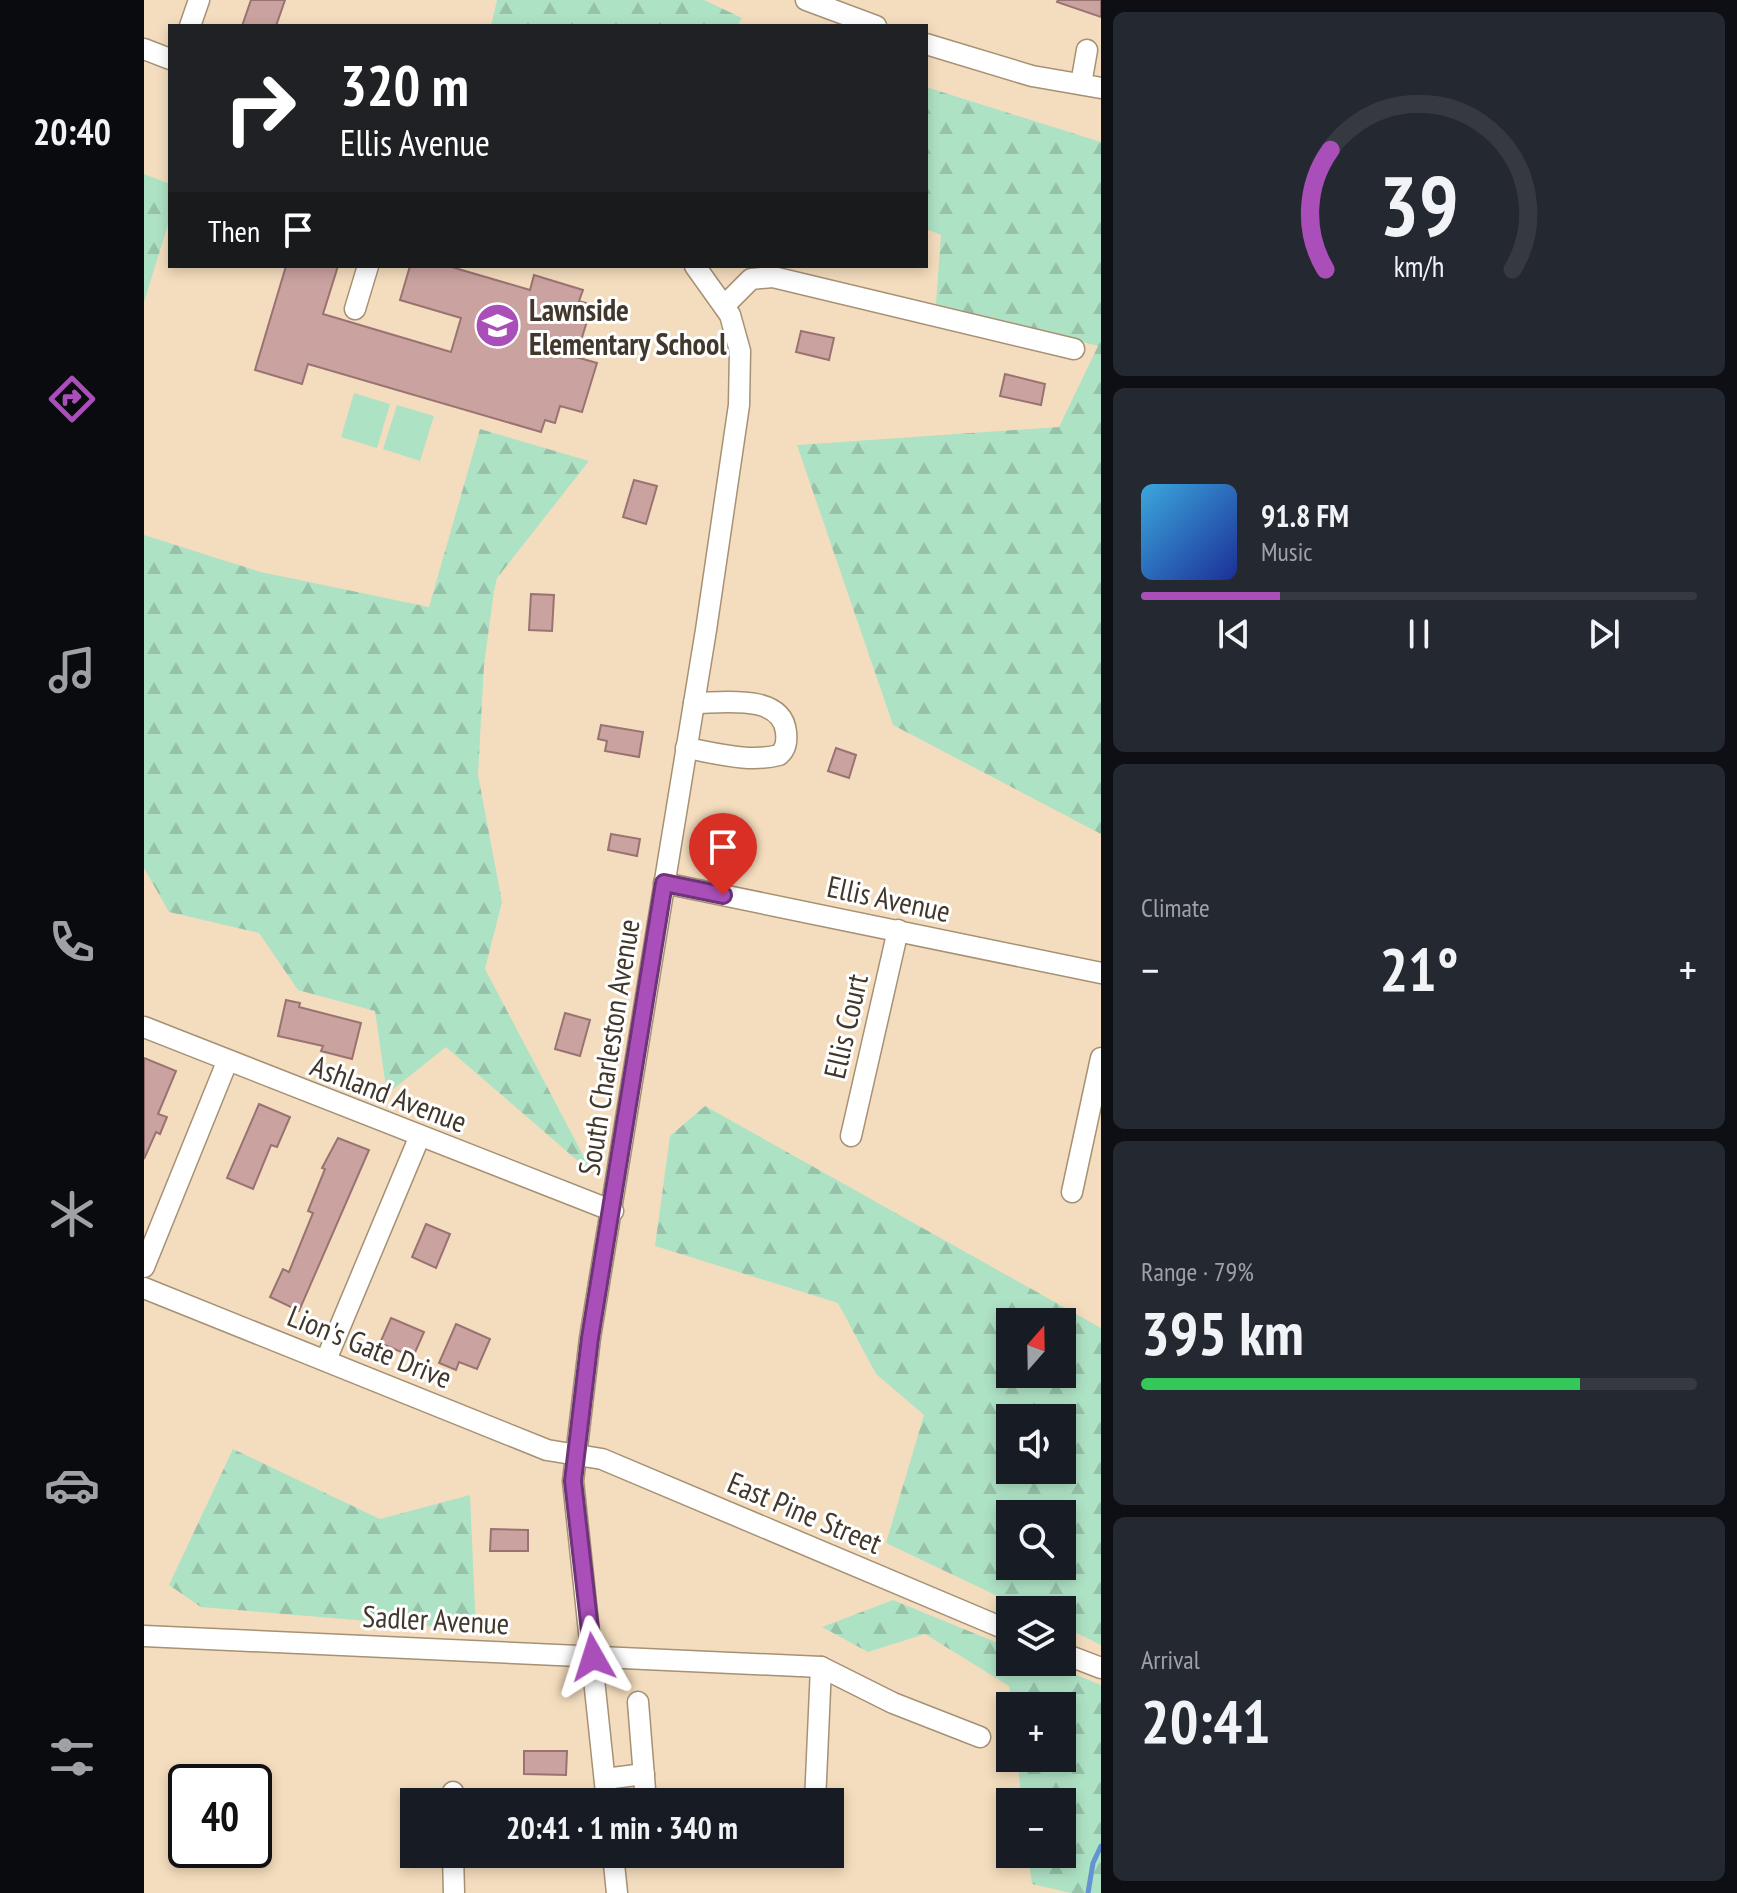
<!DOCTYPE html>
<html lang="en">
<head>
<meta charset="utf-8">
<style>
	:root { --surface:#171b24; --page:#242831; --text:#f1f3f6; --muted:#9ea1a6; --line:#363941; --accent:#aa4fba }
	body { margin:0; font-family:"PT Sans Narrow",sans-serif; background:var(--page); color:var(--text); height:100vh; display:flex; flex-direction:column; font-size:30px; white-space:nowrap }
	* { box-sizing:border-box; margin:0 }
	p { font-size:26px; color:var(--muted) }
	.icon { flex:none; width:44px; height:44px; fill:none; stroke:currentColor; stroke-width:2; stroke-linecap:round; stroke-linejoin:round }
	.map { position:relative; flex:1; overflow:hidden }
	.sheet { display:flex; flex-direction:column; gap:12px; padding:12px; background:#0d0f14; width:636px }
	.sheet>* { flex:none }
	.hud { position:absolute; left:24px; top:24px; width:760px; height:244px; border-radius:0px; box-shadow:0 4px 12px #0003; background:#202124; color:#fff; overflow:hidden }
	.needle { width:52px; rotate:20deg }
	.tools { position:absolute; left:852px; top:1308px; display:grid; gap:16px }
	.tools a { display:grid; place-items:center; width:80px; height:80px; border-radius:0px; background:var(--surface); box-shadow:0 4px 12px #0003; font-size:40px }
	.speed { position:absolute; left:24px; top:1764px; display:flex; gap:16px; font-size:40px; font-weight:700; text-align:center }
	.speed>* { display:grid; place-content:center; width:104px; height:104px; border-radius:50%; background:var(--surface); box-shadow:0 4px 12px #0003; line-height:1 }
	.speed .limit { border:4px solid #111; border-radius:12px; background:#fff; color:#111 }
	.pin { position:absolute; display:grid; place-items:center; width:68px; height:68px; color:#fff; margin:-82px -34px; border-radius:50% 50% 50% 0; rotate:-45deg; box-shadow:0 0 8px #0007 }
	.pin .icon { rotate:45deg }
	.me { position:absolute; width:88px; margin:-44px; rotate:354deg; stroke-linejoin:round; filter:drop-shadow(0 0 6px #0008) }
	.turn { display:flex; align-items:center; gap:28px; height:168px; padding:0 40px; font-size:36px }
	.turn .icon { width:104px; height:104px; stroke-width:2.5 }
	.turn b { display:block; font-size:56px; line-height:68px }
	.then { display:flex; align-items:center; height:76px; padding:0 40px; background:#0003; gap:16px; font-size:30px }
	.big { font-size:60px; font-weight:700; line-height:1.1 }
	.sheet .tile { flex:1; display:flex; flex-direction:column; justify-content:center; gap:12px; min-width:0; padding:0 28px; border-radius:12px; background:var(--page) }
	.sheet .dial { align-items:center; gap:0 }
	.dial svg { height:208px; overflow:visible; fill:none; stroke:var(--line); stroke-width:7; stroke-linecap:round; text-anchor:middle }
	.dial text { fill:var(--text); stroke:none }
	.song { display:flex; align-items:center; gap:24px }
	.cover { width:96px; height:96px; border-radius:12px; background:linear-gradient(135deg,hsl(200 70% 55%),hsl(230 70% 35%)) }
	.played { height:8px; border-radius:4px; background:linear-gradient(90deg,var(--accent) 25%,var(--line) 25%) }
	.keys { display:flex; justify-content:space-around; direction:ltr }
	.heat { display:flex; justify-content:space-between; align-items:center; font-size:44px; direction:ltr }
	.charge { height:12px; border-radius:6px; background:linear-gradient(90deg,#34c759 79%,var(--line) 0) }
	.trip { position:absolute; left:256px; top:1788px; width:444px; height:80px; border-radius:0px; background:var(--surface); box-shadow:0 4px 12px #0003; font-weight:700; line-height:80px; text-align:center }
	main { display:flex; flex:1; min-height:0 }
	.tab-bar { display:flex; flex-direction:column; width:144px; justify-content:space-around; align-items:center; background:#090b0e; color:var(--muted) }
	.tab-bar .icon { width:56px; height:56px }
	.tab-bar .active { color:var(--accent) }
	.tab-bar b { font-size:36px; color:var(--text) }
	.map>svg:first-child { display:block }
	.forest { fill:url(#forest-firs); fill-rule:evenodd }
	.pitch { fill:#aee2c5 }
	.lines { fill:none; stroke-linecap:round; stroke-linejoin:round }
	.stream { stroke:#6493d1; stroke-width:5 }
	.building { fill:#caa2a0; stroke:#997372; stroke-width:2 }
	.minor-casing { stroke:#a69174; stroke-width:23 }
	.minor { stroke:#fff; stroke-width:20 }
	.route-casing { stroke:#6e3379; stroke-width:20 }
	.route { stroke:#aa4fba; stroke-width:14 }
	.labels { text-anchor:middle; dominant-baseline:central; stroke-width:6; stroke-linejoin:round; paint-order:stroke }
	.poi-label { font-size:30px; font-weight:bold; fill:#41372b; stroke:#fff; text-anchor:start }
	.street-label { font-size:30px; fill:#41372b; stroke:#fff }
</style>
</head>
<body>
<main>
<nav class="tab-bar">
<b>20:40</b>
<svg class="icon active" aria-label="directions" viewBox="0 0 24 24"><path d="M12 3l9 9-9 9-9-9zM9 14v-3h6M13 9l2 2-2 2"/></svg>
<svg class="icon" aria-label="music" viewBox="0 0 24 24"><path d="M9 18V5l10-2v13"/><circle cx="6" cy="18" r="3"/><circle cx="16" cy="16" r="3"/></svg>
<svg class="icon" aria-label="phone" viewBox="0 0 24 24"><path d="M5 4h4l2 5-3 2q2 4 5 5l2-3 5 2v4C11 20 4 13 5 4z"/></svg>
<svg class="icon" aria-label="climate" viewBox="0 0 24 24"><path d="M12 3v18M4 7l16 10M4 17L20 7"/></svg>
<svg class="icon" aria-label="car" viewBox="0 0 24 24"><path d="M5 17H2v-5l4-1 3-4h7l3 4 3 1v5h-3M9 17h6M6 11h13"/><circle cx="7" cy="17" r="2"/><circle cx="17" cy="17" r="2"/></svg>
<svg class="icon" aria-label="filters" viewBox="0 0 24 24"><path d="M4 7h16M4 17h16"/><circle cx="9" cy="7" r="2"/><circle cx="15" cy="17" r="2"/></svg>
</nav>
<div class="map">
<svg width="957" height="1893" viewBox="0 0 957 1893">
	<defs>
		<pattern id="forest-firs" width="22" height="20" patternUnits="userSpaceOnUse" patternTransform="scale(2)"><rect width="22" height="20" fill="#aee2c5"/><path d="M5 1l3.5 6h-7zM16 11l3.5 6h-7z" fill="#97c2a9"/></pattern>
	</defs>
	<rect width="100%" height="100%" fill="#f4ddbe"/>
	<g class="forest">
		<path d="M353,0H560L598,18L593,26H347Z"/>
		<path d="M782,87L957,142V834L749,725L653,445L915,427L954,346L792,304L797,235L782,229Z"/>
		<path d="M0,174L26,184V218L0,302Z"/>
		<path d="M336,429L445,461L353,578L350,591L340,665L334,775L358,902L341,969L449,1174L302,1047L243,1094L231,1011L154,990L115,933L25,912L0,868V535L117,572L285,607Z"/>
		<path d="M561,1106L957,1328V1645L918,1626V1610H883L742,1543L780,1415L732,1374L694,1303L511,1246L526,1136ZM918,1322V1374H866V1322ZM866,1418H918V1470H866ZM866,1514H918V1566H866Z"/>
		<path d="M89,1449L236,1519L326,1495L332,1630L57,1607L25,1585Z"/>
		<path d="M749,1600L866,1648V1662H901L957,1685V1893H927L888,1884L884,1854H918V1802H878L873,1758H918V1706H868L865,1686L781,1634L724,1652L678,1627Z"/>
	</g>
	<g class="pitch">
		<path d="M210,393L246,404L233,448L197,437Z"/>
		<path d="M253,405L290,416L276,461L239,449Z"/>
	</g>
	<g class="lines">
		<path class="stream" d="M944,1893L949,1863L957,1846"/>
	</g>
	<g class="building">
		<path d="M107,0H141L132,26H98Z"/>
		<path d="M914,0H957V17L913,2Z"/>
		<path d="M142,266H194L179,314L307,352L317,318L256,300L266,266H304L386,290L390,275L439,290L435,301L448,305L432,357L453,363L438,412L416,406L411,423L401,420L397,432L164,364L158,384L111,370Z"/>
		<path d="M657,331L690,338L685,360L652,352Z"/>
		<path d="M861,374L901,384L897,405L856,396Z"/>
		<path d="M490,480L513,486L502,524L479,517Z"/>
		<path d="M387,594L410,595L408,631L385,630Z"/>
		<path d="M457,725L499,732L495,757L461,751L463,741L454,739Z"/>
		<path d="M692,748L712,755L705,778L684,771Z"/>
		<path d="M467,834L496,839L493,856L464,850Z"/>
		<path d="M142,1000L156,1003L155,1007L217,1023L208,1059L177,1051L179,1046L134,1036Z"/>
		<path d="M421,1013L446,1020L436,1056L411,1049Z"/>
		<path d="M0,1058L32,1071L14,1114L23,1117L16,1134L12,1132L0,1159Z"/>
		<path d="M115,1104L146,1117L133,1147L127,1145L109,1189L83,1178Z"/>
		<path d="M194,1138L225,1150L155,1311L126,1297L139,1269L145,1272L169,1213L164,1211L181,1169L178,1168Z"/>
		<path d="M282,1224L306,1234L292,1268L268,1257Z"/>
		<path d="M247,1318L280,1332L269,1357L236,1343Z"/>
		<path d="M312,1324L346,1339L333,1369L315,1362L312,1370L295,1363Z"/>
		<path d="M347,1529L384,1530V1551H346Z"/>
		<path d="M380,1751H423L422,1775L380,1774Z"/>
	</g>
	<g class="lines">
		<defs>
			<g id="minor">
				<path d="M662,0L732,26"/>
				<path d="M46,26L55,0"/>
				<path d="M782,44L888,76L957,88"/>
				<path d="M0,49L26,59"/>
				<path d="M937,84L943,50"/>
				<path d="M581,305L607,279L629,277L930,349"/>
				<path d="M211,309L224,266"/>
				<path d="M542,748C572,753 605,763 635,755C642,749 643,742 642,732C638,693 578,703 550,703"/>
				<path d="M520,883L957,973"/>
				<path d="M0,1027L469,1211"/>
				<path d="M707,1136L754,930"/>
				<path d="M928,1192L957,1058"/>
				<path d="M0,1267L83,1062"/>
				<path d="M0,1288L403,1450L458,1459L866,1631"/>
				<path d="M182,1360L275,1138"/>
				<path d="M0,1636L677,1667L749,1703L836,1737"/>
				<path d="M918,1653L957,1668"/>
				<path d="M494,1702L502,1802"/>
				<path d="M461,1779L500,1774"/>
				<path d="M309,1792V1802"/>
				<path d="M463,1802L429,1481L446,1338L562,630L595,405L596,351L586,315L551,266"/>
				<path d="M671,1802L677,1667"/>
				<path d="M309,1854L310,1893"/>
				<path d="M469,1854L473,1893"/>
			</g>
		</defs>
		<use href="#minor" class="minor-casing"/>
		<use href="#minor" class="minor"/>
	</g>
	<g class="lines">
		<defs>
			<path id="route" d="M449,1657L429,1481L446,1338L520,883L579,895"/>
		</defs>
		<use href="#route" class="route-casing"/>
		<use href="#route" class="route"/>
	</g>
	<defs>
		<symbol id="school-disc" viewBox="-11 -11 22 22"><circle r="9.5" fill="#aa4fba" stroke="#fff"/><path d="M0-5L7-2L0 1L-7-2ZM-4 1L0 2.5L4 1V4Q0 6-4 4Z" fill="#fff"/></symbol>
	</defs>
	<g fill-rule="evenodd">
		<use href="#school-disc" x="328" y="300" width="51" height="51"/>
	</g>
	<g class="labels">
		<g class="poi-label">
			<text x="385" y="309">Lawnside<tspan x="385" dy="34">Elementary School</tspan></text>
		</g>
		<g class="street-label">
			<text transform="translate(745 898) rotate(12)">Ellis Avenue</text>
			<text transform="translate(701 1026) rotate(-77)">Ellis Court</text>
			<text transform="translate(464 1047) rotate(-81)">South Charleston Avenue</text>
			<text transform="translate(245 1093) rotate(21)">Ashland Avenue</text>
			<text transform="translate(226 1346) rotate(22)">Lion's Gate Drive</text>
			<text transform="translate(661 1512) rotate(23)">East Pine Street</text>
			<text transform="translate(292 1619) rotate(3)">Sadler Avenue</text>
		</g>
	</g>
</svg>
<div class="tools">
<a><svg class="needle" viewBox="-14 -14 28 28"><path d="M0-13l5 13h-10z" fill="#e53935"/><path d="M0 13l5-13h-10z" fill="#9ea1a6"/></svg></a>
<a><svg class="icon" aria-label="sound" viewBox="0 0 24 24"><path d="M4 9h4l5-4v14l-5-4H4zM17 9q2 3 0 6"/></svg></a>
<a><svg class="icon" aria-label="search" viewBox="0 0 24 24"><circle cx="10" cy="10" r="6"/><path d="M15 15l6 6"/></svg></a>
<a><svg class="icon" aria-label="layers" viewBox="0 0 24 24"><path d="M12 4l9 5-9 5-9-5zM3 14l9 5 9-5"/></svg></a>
<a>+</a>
<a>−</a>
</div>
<div class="speed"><div class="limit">40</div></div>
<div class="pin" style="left:579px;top:895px;background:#d93025"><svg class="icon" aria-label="arrive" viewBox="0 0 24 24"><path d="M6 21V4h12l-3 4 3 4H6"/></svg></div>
<svg class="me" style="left:449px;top:1657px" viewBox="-20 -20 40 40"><path d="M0-17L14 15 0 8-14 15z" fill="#aa4fba" stroke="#fff" stroke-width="4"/></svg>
<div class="trip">20:41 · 1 min · 340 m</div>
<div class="hud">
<div class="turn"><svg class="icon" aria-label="right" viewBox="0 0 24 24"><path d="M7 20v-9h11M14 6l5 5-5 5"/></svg><div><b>320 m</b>Ellis Avenue</div></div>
<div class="then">Then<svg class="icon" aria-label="arrive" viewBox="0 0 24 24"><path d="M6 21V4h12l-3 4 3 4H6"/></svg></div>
</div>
</div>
<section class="sheet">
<div class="tile dial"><svg viewBox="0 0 100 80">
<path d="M14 69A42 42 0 1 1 86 69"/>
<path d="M14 69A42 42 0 0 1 16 23" stroke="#aa4fba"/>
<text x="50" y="56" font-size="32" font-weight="700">39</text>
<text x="50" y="72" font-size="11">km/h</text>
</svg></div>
<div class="tile">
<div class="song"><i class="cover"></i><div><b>91.8 FM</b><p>Music</p></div></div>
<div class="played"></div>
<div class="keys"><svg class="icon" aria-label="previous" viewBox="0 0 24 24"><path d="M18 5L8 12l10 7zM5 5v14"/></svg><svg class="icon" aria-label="pause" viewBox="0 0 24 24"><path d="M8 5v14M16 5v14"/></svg><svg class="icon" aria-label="next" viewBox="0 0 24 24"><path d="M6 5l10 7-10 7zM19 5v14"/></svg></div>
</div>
<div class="tile"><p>Climate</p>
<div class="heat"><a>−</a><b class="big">21°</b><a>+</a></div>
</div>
<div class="tile"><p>Range · 79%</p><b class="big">395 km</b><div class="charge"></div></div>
<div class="tile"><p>Arrival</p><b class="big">20:41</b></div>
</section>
</main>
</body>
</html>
